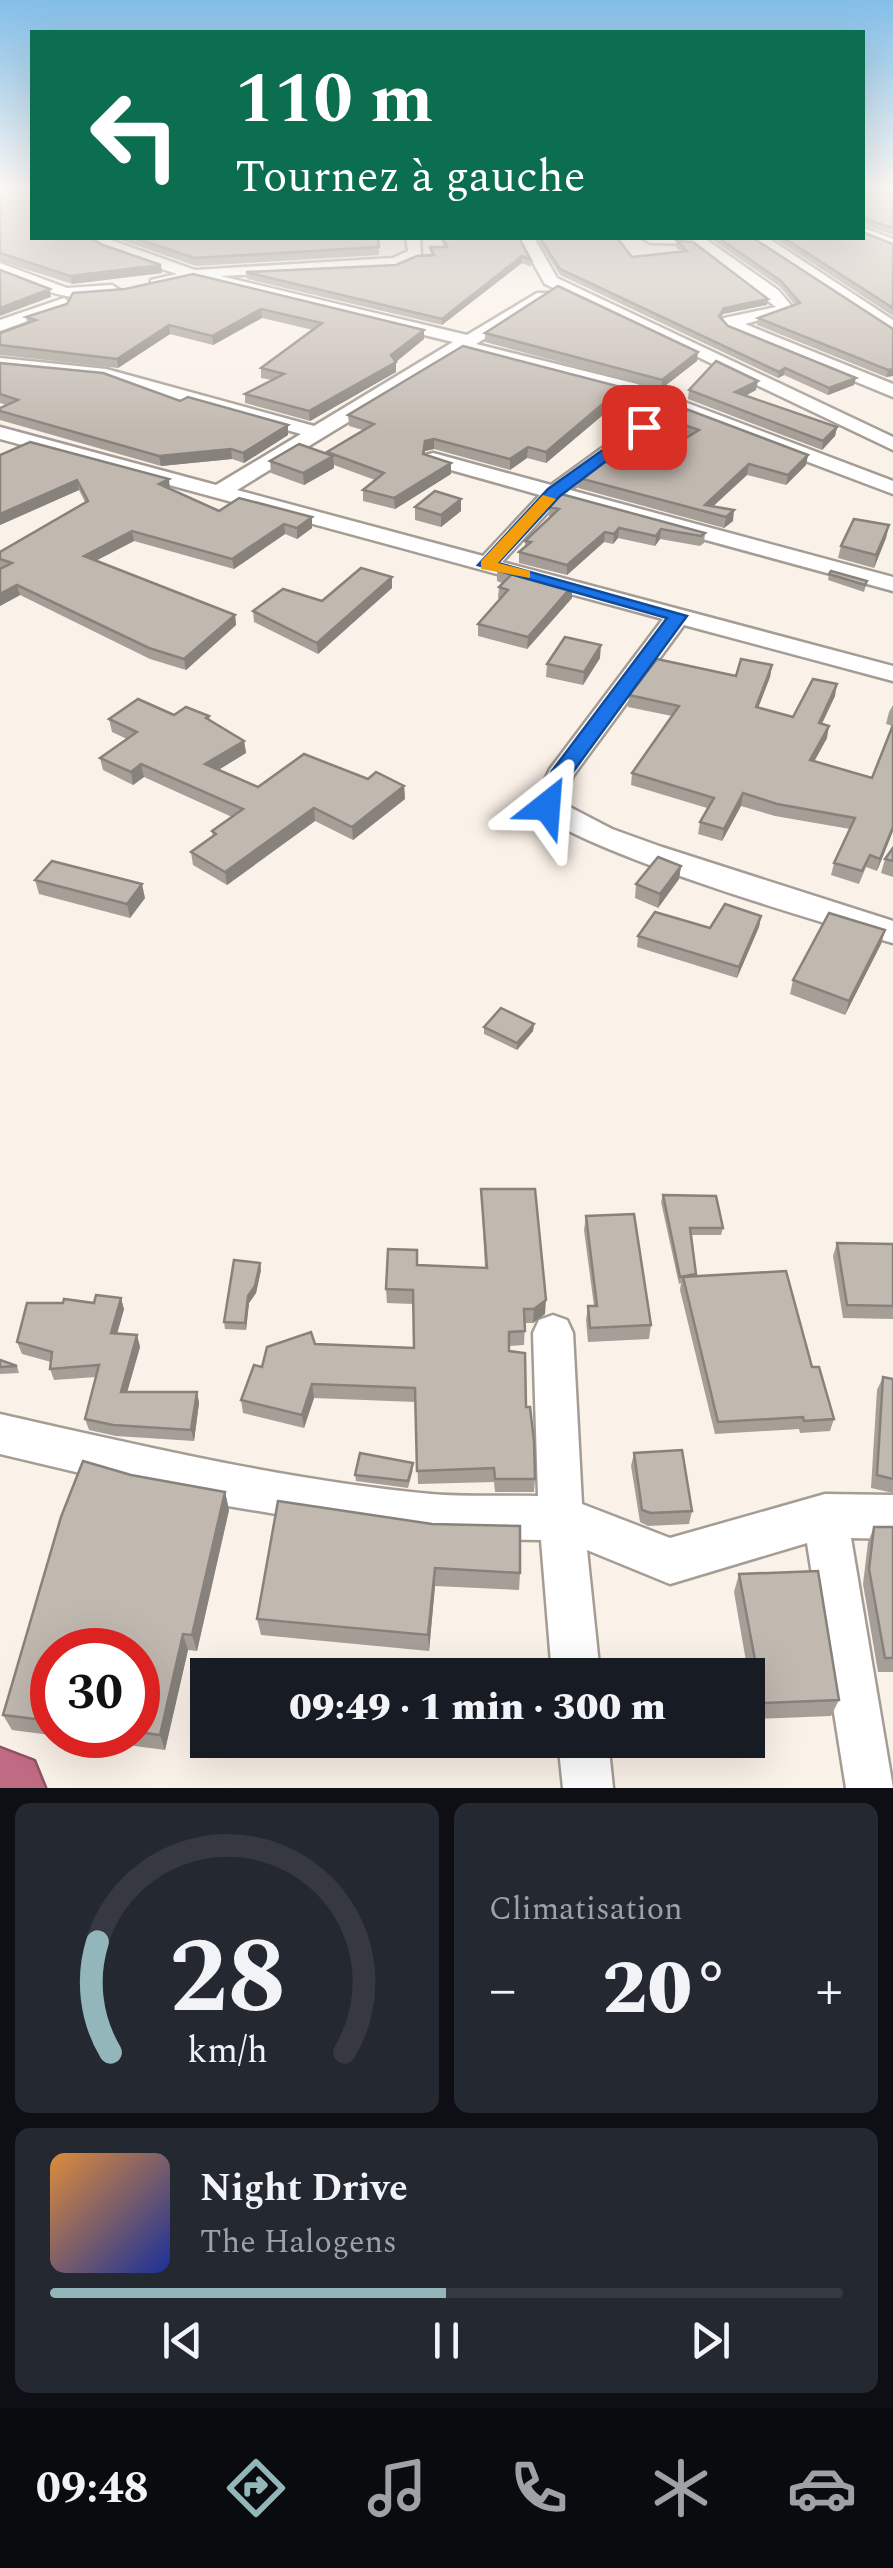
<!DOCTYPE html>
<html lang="fr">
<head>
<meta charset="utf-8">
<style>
	:root { --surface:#171b24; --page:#242831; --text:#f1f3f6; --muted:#9ea1a6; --line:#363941; --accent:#92b6b9 }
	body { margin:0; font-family:Spectral,serif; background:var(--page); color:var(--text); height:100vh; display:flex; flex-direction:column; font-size:38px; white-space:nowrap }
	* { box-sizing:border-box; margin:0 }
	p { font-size:32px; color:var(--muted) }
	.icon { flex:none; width:55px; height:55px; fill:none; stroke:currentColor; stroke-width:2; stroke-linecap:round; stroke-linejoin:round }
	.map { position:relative; height:1788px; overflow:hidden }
	.details { display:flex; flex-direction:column; gap:15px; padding:15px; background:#0d0f14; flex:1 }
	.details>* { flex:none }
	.banner { position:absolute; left:30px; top:30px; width:835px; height:210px; border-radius:0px; box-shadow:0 10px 40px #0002; background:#0b6e4f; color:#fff; overflow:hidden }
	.speed { position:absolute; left:30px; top:1628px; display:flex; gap:20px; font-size:50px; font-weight:700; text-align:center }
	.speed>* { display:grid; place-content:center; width:130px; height:130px; border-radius:50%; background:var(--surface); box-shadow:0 10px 40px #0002; line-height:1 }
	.speed .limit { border:15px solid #d22; background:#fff; color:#111 }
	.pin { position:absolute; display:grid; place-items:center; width:85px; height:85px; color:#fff; margin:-42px; border-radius:20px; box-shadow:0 5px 15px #0006 }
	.me { position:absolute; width:110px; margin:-55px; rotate:28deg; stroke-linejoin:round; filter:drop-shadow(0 0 8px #0008) }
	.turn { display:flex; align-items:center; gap:35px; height:210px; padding:0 40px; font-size:45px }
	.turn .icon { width:130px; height:130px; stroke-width:2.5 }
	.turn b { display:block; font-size:70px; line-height:85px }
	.big { font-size:75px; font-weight:800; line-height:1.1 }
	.details .card { flex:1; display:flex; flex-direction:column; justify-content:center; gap:15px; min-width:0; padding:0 35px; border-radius:15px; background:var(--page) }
	.details .dial { align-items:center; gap:0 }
	.dial svg { height:260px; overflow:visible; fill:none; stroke:var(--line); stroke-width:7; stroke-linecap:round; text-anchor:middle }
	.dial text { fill:var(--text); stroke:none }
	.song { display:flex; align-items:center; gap:30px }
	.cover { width:120px; height:120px; border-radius:15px; background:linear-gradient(135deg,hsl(30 70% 55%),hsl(230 70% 35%)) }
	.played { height:10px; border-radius:5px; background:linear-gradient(90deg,var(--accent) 50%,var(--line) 50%) }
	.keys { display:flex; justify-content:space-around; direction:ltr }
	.heat { display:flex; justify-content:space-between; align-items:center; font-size:55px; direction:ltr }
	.details .tiles { flex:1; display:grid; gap:15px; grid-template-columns:1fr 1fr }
	.card:last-child { grid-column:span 2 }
	.trip { position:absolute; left:190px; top:1658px; width:575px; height:100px; border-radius:0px; background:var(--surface); box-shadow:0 10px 40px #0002; font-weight:800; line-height:100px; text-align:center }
	.tabs { display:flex; height:160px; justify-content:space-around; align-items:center; background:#090b0e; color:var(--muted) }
	.tabs .icon { width:70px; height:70px }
	.tabs .current { color:var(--accent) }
	.tabs b { font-size:45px; color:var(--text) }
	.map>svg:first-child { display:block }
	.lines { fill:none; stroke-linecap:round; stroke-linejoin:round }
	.minor-casing { stroke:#a59d95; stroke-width:5 }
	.highway-casing { stroke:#8d5463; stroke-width:5 }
	.minor { fill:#fff; fill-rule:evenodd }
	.highway { fill:#c06a83; fill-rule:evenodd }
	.wall { fill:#a69f97; fill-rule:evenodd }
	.shaded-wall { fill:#87827b }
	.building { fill:#c1b9b0; stroke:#87827b; stroke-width:2.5 }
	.route { fill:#1a73e8; stroke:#114b97; stroke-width:2.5 }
	.slow { fill:#f59e0b }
</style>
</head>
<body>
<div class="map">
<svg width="893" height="1788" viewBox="0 0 893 1788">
	<rect width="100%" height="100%" fill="#faf1e8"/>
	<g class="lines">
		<defs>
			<g id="minor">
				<path d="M882,186H893V193Z"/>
				<path d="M862,227L893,239V250L862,237Z"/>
				<path d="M87,238H105L195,270L393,258L408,251L406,238H420L421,256L396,268L220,276L467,335L537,293H549V299L476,344L637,384L893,481V494L676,412L570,490L893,577V591L559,500L502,562L893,666V681L684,625L573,776L562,803L612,829L662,847L893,921V943C833,926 560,846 533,806L550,769L663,619L0,439V427L216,485L301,434L105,379L0,368V358L106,369L314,426L453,342L194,279L151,286V280L177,274L106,250ZM463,352L623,392L660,406L551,485L433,453L426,455V463L540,495L483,556L237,490Z"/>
				<path d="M519,238H534L557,278L893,437V450L545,284Z"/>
				<path d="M642,238H704L778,290L795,310L745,324L893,384V397L730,330L722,322L724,318L776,307L694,244L650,243Z"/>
				<path d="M751,238H768L893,320V333Z"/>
				<path d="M0,263L67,288L112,285L120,290C87,312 33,286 0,273Z"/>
				<path d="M64,298L72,303L70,306L0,331V320Z"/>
				<path d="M553,1315L567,1320L573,1333L582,1504L670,1538L825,1494L893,1495V1539L851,1538L893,1788H846L807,1543L670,1584L587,1550L600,1675H552L541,1540L433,1538L288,1516L198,1501L0,1454V1414C142,1446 285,1480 431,1494C466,1497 503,1495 538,1496L533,1333L539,1320Z"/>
				<path d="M558,1740H608L613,1788H563Z"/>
			</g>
			<path id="highway" d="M0,1748L34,1761L45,1788H0Z"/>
		</defs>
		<use href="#minor" class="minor-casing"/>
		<use href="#highway" class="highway-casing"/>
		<use href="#minor" class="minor"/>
		<use href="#highway" class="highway"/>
	</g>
	<g class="wall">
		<path d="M0,186L32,238L103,245L161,265L162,273L72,284L0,261Z"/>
		<path d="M862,186L893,190V235L863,224Z"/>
		<path d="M115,238H378L379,255L196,266Z"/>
		<path d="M440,238H519L531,260V267L522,263L442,325L247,279L246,272L396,265L431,255L430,247H444Z"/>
		<path d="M536,238H617L632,257L681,252L676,247L677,241L768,299L767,305L723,314L721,318L728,326L854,385L828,395L784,375L778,378L560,275Z"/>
		<path d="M710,238H754L893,376L886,377L757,325L758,318L795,305L780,287Z"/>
		<path d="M774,238H862L893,244V316Z"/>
		<path d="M125,289L424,330V339L396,362V372L310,421L245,403V394L272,380L261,378V368L313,330L262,318L213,345L170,334L118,368L0,355V333L27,323L26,317Z"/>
		<path d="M485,333L697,361L661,389L485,342Z"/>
		<path d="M463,346L644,393L643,404L637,408L617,403L546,463L527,458L510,470L434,449L425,451L424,455L451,463V474L395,509L363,501V490L375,480L334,465V468L304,485L271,473L270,461L327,454V452L363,430L349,426L348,415Z"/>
		<path d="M0,363L180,401L288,435L244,463L232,459L161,466L0,420V408L6,405L0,403Z"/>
		<path d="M689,390H756L745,396L837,427L835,436L822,450L688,399Z"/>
		<path d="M678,406L808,455L806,465L786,485L747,475L713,506L733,521L724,528L578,488L579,478L620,466L646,462L688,437L669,430L670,420L674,417L675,408Z"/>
		<path d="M0,455L170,489L219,511L312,517V528L297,539L285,534L234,569L134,541L96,560L235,615L236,625L186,670L150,659L20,595L0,606V552L85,502L79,490L0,525Z"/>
		<path d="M415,507L461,511L441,527L415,520Z"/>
		<path d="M549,507L705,533L704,543L700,546L660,539L655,546L618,538L613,544L604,542L567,575L519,563V552L525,547V541L551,517H549Z"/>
		<path d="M889,525L886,538L874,568L838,558L841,546Z"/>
		<path d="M497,570L572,586V598L527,649L478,636V624L500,599L498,598L499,587L502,583L497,581Z"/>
		<path d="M829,574L867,581L864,592L828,580Z"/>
		<path d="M392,577V588L318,654L254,622L253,611L322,601Z"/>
		<path d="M600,658L583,685L546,677L547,664Z"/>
		<path d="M772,665L770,677L758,707L793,717L835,696L822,724L827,738L814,762L872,778L893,726L886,724L889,712L893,705V831L877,871L866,867L859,884L831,875L834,863L850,829L775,816L741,806L722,841L698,834L700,822L707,808L631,785L632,773L672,716L628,707L629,695L736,676Z"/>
		<path d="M174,715L209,716L210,720L244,741L246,753L218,770L258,787L368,779L404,786L405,799L353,840L315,821L227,885L193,865L191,852L213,837L212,831L232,817L144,777L133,785L103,770L100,758L127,739L112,732L109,719Z"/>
		<path d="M893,848V877L881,873L885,859Z"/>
		<path d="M681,866L679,879L658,908L635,898L636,884Z"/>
		<path d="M35,880L145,898L130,918L39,894Z"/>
		<path d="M761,916L759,927L737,978L637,947L638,936L710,928Z"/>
		<path d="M885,930L881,944L845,1015L790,994L793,980Z"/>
		<path d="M534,1024L533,1031L517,1050L484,1034V1027Z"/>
		<path d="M481,1189L545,1314L533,1323H525L524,1345L509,1346V1351L526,1407L535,1479L534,1492H495L494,1482L418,1484L415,1402L314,1398L304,1428L243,1413L241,1400L262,1367L315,1344L414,1348L413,1304L387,1303L386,1289L418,1265L485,1268Z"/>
		<path d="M663,1195L723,1228L721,1235H691L696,1276L812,1367L834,1419L830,1431L800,1433L799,1429L715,1434L680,1290L681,1283L679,1284L661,1202Z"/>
		<path d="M586,1216L651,1325L649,1339L588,1342L586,1320L588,1306H594L584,1230Z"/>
		<path d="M837,1243L893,1244V1319L843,1318L833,1256Z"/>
		<path d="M261,1270L256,1293L249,1303L246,1330L225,1329L224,1322Z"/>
		<path d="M124,1309L117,1334L137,1335L140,1347L127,1392H197L199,1403L194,1441L116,1436L89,1430L85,1419L96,1377L54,1380L50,1369L51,1362L22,1354L17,1342Z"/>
		<path d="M0,1360L17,1366L19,1373L0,1374Z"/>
		<path d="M883,1377L893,1379V1493L871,1488L877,1390Z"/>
		<path d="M634,1453L692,1511L689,1524L648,1526L640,1522L631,1466Z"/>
		<path d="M413,1470L408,1488L356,1481L355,1475Z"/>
		<path d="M131,1475L225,1492L229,1510L197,1651L188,1650L165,1750L12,1730L3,1715ZM52,1650H138V1735H52Z"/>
		<path d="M278,1501L520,1573L519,1590L435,1586L429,1651L261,1635L257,1619Z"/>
		<path d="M874,1527H893V1672H878L863,1584L868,1542Z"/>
		<path d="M739,1574L839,1700L831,1716L756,1719L734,1592Z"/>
	</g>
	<g class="shaded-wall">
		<path d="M522,256V263L442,325V319Z"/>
		<path d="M161,265L162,273L72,284L70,276Z"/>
		<path d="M50,289L51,297L0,316V308Z"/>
		<path d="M768,299L767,305L723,314L718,323L719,316L724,308Z"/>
		<path d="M261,309L262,318L213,345L212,336Z"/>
		<path d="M169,325L170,334L118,368L117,359Z"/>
		<path d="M424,330V339L392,365L391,355Z"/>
		<path d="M698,352L697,361L661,389L662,380Z"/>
		<path d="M396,362V372L310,421L309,411Z"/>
		<path d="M785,368L784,375L778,378L779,372Z"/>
		<path d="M893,369V376L886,377L888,370Z"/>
		<path d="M856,378L854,385L828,395L829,388Z"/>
		<path d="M758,381L756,390L734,402L735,392Z"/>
		<path d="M617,392V403L546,463V452Z"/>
		<path d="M644,393L643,404L637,408L638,398Z"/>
		<path d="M288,425V435L244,463L243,453Z"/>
		<path d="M837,427L835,436L822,450L823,441Z"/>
		<path d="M434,439V449L425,451L423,465L425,441Z"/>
		<path d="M528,447L527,458L510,470V459Z"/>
		<path d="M231,449L232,459L161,466L159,456Z"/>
		<path d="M808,455L806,465L786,485L788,475Z"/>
		<path d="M333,456L334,468L304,485L303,473Z"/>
		<path d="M451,463V474L395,509L394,498Z"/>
		<path d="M749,464L747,475L707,512L705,505Z"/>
		<path d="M169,479L170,489L159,484Z"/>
		<path d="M77,480L79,490L0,525V514Z"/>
		<path d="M461,499V511L441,527V515Z"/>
		<path d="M734,510L733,521L724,528L726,517Z"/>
		<path d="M312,517V528L297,539V528Z"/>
		<path d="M284,524L285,534L234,569L232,559Z"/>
		<path d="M889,525L886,538L874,568L876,555Z"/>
		<path d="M619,528L618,538L613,544L614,534Z"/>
		<path d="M661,529L660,539L655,546L656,536Z"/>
		<path d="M132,531L134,541L86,566L84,556Z"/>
		<path d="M605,532L604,542L567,575V565Z"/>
		<path d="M392,577V588L318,654L317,643Z"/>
		<path d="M17,585L20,595L0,606V594Z"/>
		<path d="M572,586V598L527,649L528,637Z"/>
		<path d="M235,615L236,625L186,670L184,659Z"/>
		<path d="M601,645L600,658L583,685L584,672Z"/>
		<path d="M772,665L770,677L754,719L756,707Z"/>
		<path d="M837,684L835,696L816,735L819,723Z"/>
		<path d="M829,726L827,738L808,772L810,760Z"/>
		<path d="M244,741L246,753L207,777L205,764Z"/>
		<path d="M141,764L144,777L133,785L131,772Z"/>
		<path d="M404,786L405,799L353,840L352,827Z"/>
		<path d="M743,793L741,806L722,841L724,829Z"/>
		<path d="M314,808L315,821L227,885L225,872Z"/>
		<path d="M893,827V831L877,871L880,859Z"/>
		<path d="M681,866L679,879L658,908L660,894Z"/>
		<path d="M142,884L145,898L130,918L127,904Z"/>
		<path d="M761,916L759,927L737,978L739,967Z"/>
		<path d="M885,930L881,944L845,1015L849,1001Z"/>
		<path d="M534,1024L533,1031L517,1050V1043Z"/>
		<path d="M260,1263L261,1270L256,1293L249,1303L246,1330L245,1323L248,1296Z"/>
		<path d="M121,1298L124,1309L114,1344L111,1333Z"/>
		<path d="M546,1300L545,1314L533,1323L534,1309Z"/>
		<path d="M137,1335L140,1347L124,1403L121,1392Z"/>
		<path d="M312,1384L314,1398L304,1428L302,1415Z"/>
		<path d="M197,1392L199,1403L194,1441L191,1430Z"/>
		<path d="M225,1492L229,1510L197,1651L192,1635Z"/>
		<path d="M435,1568V1586L429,1651L428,1635Z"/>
		<path d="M183,1634L188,1650L165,1750L160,1735Z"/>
	</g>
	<g class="building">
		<path d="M0,186H32V238H90L103,245L161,265L70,276L0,253Z"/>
		<path d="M862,186H887L893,190V228L864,218L862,219Z"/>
		<path d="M862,232L893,244V308L784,238H862Z"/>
		<path d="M135,238H378L379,247L195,258Z"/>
		<path d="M443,238H519L531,260L522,256L442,319L246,272L396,265L417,256L434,255L430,247H447Z"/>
		<path d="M540,238H617L632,257L687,251L677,241L693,242L768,299L724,308L719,316L728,326L856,378L829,388L785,368L779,372L560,269Z"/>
		<path d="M719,238H753L893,329V369L888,370L758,318L800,303L781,281Z"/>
		<path d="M0,270L50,289L0,308Z"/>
		<path d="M193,274L424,330L391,355L396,362L309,411L245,394L284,374L261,368L322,323L261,309L212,336L169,325L117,359L0,345V333L36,320L26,317L67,304L73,293L125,289Z"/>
		<path d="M558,286L698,352L662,380L485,333Z"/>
		<path d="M463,346L644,393L638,398L617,392L546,452L528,447L510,459L434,439L425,441L423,454L451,463L394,498L363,490L384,473L327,452L374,424L348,415Z"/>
		<path d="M716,361L758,381L735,392L837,427L823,441L689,390Z"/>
		<path d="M0,363L103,373L180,401L188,397L288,425L243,453L231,449L159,456L0,411V408L18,400L0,394Z"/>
		<path d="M678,406L808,455L788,475L749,464L705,505L734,510L726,517L579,478L602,461L620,466L627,458L646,462L699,430L670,420L686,411L675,408Z"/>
		<path d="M30,442L169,479L159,484L219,511L239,498L312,517L297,528L284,524L232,559L132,531L84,556L235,615L184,659L149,648L17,585L0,594V569L12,563L0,559V552L88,501L77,480L0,514V455Z"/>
		<path d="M299,444L333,456L303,473L270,461Z"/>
		<path d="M435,491L461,499L441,515L415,507Z"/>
		<path d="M561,494L705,533L701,536L661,529L656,536L619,528L614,534L605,532L567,565L519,552L531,542L525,541L559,509L549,507Z"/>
		<path d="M854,519L889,525L876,555L841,546Z"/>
		<path d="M500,567L572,586L528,637L478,624L508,590L499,587L512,574L497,570Z"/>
		<path d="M361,568L392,577L317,643L253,611L283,589L322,601Z"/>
		<path d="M831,571L867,581L865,585L829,574Z"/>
		<path d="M565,637L601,645L584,672L547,664Z"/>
		<path d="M657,659L736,676L741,659L772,665L756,707L793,717L813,679L837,684L819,723L829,726L810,760L872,778L893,725V827L880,859L870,855L862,871L834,863L855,818L777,804L743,793L724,829L700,822L714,798L632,773L679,706L629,695Z"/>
		<path d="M138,699L174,715L186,707L209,716L206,718L244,741L205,764L258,787L304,754L368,779L376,772L404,786L352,827L314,808L225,872L191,852L216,834L212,831L243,809L141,764L131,772L100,758L137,732L109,719Z"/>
		<path d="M893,848V861L885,859Z"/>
		<path d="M658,857L681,866L660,894L636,884Z"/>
		<path d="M52,861L142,884L127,904L35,880Z"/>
		<path d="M725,904L761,916L739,967L638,936L655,912L710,928Z"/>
		<path d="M829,913L885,930L849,1001L793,980Z"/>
		<path d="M501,1008L534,1024L517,1043L484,1027Z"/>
		<path d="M481,1189H535L546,1300L534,1309H524L525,1331L509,1332V1351L525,1353L526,1407H530L534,1441L535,1479H495L494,1468L417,1471L415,1388L312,1384L302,1415L241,1400L254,1365L262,1367L267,1347L311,1332L315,1344L414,1348L413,1290L386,1289L388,1249L417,1250V1265L487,1268Z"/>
		<path d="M663,1195L716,1196L723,1228H690L696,1274L680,1277Z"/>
		<path d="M634,1214L651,1325L590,1328L588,1306H597L586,1216Z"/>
		<path d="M837,1243L893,1244V1306L847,1305Z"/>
		<path d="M234,1260L260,1263L255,1286L248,1296L245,1323L224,1322Z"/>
		<path d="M786,1271L812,1367H819L834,1419L804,1421L803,1417L718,1422L683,1277Z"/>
		<path d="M96,1295L121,1298L111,1333L137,1335L121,1392H197L191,1430L113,1425L85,1419L99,1365L50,1369L52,1352L17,1342L27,1303H63L64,1299L94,1303Z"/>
		<path d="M0,1360L17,1366L0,1367Z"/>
		<path d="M883,1377L893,1379V1479L877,1475Z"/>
		<path d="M682,1450L692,1511L651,1513L642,1510L634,1453Z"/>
		<path d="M360,1453L413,1463L408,1481L355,1475Z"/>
		<path d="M83,1461L131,1475L225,1492L192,1635L183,1634L160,1735L138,1732V1650H52V1721L3,1715L61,1517Z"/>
		<path d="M278,1501L432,1524L520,1526V1573L435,1568L428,1635L257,1619Z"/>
		<path d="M874,1527H893V1658H885L869,1569Z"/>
		<path d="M818,1571L839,1700L763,1703L739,1574Z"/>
	</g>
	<linearGradient id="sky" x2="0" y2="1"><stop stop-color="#82bee8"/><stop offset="0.43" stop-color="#fdf9f5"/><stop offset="1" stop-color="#fdf9f5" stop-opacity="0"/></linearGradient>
	<rect width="893" height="436" fill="url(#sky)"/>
	<path class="route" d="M639,424L651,427L560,496L498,563L687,616L570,776L554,810L547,812L536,806L552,771L667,618L478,565L548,489Z"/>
	<path class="slow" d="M543,495L556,499L498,563L530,571V578L481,569V561Z"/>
</svg>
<div class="speed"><div class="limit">30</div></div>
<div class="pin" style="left:644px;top:427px;background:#d93025"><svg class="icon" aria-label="arrive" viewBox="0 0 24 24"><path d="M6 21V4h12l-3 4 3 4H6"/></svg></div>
<svg class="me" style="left:547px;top:806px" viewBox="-20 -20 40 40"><path d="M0-17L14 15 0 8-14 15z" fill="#1a73e8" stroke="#fff" stroke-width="4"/></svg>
<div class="trip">09:49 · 1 min · 300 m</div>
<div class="banner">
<div class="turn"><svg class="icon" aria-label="left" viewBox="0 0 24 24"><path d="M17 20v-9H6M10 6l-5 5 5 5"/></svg><div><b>110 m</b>Tournez à gauche</div></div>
</div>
</div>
<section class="details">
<div class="tiles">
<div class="card dial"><svg viewBox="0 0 100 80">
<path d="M14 69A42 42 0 1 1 86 69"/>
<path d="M14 69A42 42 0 0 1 10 35" stroke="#92b6b9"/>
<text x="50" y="56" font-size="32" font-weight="700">28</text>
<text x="50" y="72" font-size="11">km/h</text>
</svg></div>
<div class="card"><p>Climatisation</p>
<div class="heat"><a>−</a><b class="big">20°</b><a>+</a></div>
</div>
<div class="card">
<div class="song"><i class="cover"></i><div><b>Night Drive</b><p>The Halogens</p></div></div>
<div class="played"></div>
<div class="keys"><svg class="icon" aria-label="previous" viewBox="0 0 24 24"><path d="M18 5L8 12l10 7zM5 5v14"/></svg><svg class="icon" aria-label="pause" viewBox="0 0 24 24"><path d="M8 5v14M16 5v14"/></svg><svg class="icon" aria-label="next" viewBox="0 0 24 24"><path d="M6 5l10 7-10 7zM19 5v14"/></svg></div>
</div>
</div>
</section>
<nav class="tabs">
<b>09:48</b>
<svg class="icon current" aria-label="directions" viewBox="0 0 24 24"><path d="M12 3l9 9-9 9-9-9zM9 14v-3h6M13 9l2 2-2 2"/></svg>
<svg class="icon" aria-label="music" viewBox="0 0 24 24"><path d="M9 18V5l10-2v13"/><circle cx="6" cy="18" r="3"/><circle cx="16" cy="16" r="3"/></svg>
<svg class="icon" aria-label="phone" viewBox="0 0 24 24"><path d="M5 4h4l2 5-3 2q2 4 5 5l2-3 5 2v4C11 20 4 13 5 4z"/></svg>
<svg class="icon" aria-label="climate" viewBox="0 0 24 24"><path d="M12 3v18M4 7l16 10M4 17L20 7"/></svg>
<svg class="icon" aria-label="car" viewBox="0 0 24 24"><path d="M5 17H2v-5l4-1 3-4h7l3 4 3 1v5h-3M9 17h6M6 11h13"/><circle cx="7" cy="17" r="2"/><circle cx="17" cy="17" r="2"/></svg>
</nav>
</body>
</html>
